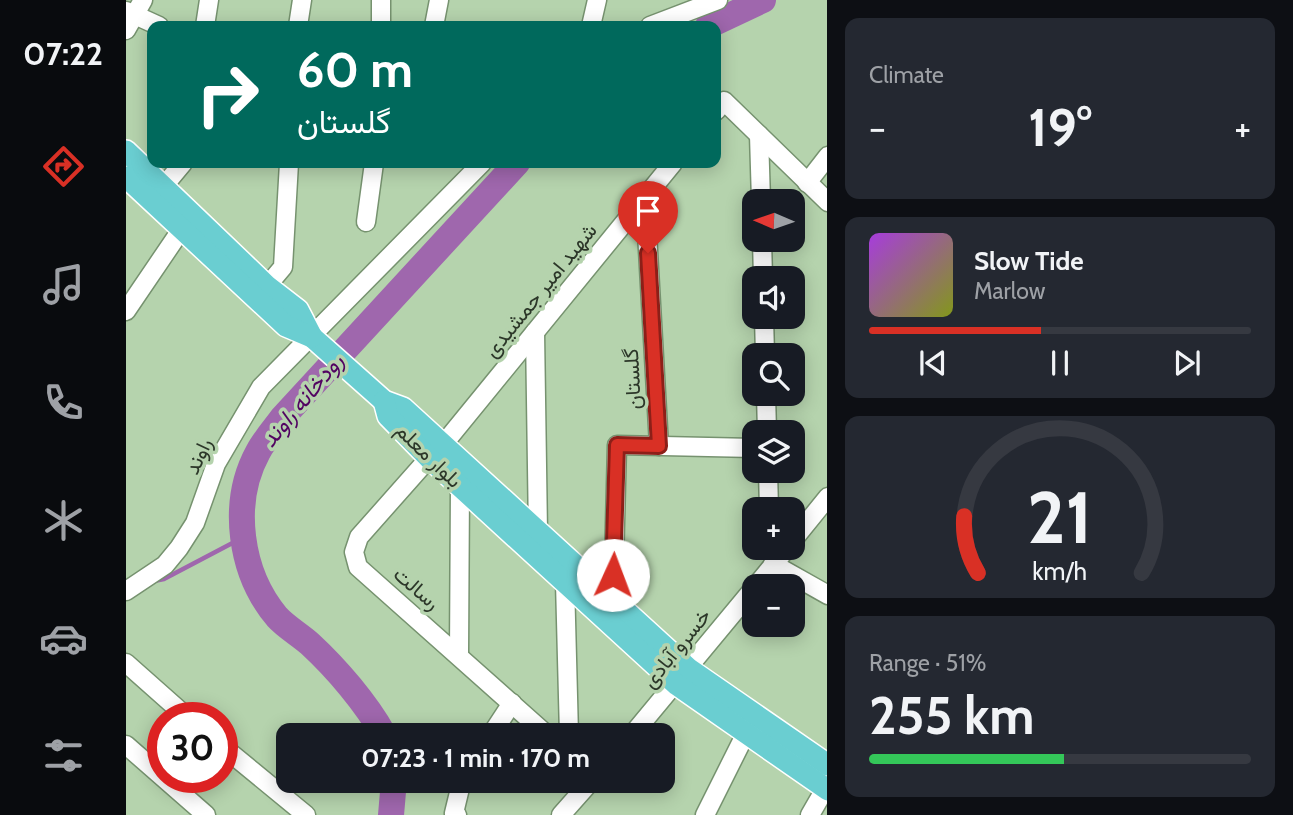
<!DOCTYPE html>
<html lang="en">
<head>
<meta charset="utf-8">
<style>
	:root { --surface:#171b24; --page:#242831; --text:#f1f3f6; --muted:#9ea1a6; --line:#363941; --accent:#d93025 }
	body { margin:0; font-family:Cabin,Vazirmatn,sans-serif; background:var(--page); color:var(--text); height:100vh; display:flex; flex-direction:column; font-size:26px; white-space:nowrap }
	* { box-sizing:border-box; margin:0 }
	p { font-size:23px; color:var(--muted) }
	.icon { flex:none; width:38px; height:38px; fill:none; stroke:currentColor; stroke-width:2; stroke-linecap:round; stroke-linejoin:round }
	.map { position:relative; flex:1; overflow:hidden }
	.panel { display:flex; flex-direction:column; gap:18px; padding:18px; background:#0d0f14; width:466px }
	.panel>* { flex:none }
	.guide { position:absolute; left:21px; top:21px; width:574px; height:147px; border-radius:14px; box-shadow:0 4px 18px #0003; background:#00695c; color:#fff; overflow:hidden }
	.needle { width:46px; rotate:272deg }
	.buttons { position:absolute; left:616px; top:189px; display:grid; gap:14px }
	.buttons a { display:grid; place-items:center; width:63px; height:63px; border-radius:14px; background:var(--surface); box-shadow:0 4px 18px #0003; font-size:35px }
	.speed { position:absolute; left:21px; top:702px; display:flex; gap:14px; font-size:35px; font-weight:700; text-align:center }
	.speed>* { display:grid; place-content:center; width:91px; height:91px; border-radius:50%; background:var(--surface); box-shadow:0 4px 18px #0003; line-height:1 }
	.speed .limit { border:10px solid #d22; background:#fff; color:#111 }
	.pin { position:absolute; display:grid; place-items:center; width:60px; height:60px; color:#fff; margin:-72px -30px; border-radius:50% 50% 50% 0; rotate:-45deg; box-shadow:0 0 7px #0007 }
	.pin .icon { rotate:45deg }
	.me { position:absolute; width:77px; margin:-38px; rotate:2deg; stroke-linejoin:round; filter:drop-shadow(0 0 5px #0008) }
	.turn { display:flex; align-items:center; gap:24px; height:147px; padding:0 35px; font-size:32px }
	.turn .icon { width:91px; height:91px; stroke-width:2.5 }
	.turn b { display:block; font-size:49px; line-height:60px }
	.big { font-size:52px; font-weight:700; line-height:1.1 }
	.panel .tile { flex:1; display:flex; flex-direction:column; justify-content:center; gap:10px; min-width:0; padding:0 24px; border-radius:14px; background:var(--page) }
	.panel .dial { align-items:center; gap:0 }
	.dial svg { height:182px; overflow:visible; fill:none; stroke:var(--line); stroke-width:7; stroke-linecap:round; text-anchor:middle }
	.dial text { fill:var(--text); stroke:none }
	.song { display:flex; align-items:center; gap:21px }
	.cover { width:84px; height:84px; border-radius:10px; background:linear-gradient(135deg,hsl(280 70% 55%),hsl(70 70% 35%)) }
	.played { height:7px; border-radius:4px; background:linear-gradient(90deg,var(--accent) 45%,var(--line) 45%) }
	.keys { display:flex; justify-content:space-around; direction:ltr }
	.heat { display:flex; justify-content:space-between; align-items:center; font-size:38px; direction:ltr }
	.charge { height:10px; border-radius:5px; background:linear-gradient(90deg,#34c759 51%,var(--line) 0) }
	.trip { position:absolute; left:150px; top:723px; width:399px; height:70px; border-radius:14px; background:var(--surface); box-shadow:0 4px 18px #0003; font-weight:700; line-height:70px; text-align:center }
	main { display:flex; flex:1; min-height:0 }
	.tab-bar { display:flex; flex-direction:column; width:126px; justify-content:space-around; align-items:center; background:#090b0e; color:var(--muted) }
	.tab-bar .icon { width:49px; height:49px }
	.tab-bar .active { color:var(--accent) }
	.tab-bar b { font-size:32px; color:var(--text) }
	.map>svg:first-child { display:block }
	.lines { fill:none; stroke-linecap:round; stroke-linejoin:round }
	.stream { stroke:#9f67ad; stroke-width:4.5 }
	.river { stroke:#9f67ad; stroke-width:26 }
	.minor-casing { stroke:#76926f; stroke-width:21 }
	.major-casing { stroke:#fff; stroke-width:24 }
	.minor { stroke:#fff; stroke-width:18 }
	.major { stroke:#6aced1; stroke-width:21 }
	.route-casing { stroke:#8d1f18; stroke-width:18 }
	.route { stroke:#d93025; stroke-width:12 }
	.labels { text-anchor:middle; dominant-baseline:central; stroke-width:7; stroke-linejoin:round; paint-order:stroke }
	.street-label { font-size:21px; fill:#2c3729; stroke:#b5d3ad }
	.water-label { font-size:23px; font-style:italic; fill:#510361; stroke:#b5d3ad }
</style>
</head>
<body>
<main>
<nav class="tab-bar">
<b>07:22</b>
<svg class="icon active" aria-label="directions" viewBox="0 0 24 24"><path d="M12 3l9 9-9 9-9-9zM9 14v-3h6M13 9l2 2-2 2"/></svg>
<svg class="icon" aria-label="music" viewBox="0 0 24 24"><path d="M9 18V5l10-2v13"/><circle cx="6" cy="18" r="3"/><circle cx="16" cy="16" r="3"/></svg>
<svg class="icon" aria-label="phone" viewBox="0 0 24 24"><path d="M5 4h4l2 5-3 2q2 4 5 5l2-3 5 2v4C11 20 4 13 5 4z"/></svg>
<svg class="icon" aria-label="climate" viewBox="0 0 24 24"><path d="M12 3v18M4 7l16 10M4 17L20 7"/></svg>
<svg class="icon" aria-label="car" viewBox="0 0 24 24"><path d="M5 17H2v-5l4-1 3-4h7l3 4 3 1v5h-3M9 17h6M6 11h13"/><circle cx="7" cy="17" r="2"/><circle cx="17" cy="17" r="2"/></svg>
<svg class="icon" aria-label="filters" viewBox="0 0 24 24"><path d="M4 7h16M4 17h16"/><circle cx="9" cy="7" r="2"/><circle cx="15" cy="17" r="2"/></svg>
</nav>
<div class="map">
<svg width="702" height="815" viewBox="0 0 702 815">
	<rect width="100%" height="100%" fill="#b5d3ad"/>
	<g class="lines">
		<path class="stream" d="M28,581L38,579L116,538"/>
		<g class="river">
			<path d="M582,26L637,0"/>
			<path d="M258,735C240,703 211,669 184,644C174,635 160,627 151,617C114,573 104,503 132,452C139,439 149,428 157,417L391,163"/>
			<path d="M265,815L268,780"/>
		</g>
		<defs>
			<g id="minor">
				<path d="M255,0V26"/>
				<path d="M0,11L33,26"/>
				<path d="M79,26L83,0"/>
				<path d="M172,26L176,0"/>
				<path d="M308,26L313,0"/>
				<path d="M465,26L471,0"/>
				<path d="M524,26L592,0"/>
				<path d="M0,30L17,0"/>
				<path d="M590,111L598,101L702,202"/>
				<path d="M633,135L635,201"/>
				<path d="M681,183L702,156"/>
				<path d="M37,187L57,163"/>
				<path d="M519,197L533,446"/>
				<path d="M240,222L248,163"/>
				<path d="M636,240L637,278"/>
				<path d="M141,286L157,267L163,163"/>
				<path d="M0,311L55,230"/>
				<path d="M638,317L639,355"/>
				<path d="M409,332L412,533"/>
				<path d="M640,394L641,432"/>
				<path d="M316,446L547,163"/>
				<path d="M303,458L233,537L228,552L232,567L421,735"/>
				<path d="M642,471L643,509"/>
				<path d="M667,540L702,497"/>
				<path d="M647,564L702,595"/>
				<path d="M439,582L443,735"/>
				<path d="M630,586L661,548"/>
				<path d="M0,591L39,565L53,548L69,523L90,464L135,387L356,163"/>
				<path d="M487,601L491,445L628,448"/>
				<path d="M333,655L334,485"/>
				<path d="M0,663L62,718"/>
				<path d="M365,735L386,703"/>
				<path d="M506,735L628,588"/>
				<path d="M0,745L80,815"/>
				<path d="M96,746L180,815"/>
				<path d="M331,815L328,813L336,780"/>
				<path d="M435,815L466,780"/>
				<path d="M579,815L620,733"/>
				<path d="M684,815L699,789"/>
			</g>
			<g id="major">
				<path d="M0,151L141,286L172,310L186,337L258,401L277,408L563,669L702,765"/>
				<path d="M0,177L160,326L186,337"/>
				<path d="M258,401L262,416L303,458L551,685L702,790"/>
			</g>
		</defs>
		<use href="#minor" class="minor-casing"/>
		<use href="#major" class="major-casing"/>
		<use href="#minor" class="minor"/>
		<use href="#major" class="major"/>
	</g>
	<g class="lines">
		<defs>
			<path id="route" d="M487,575L491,445L533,446L522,253"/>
		</defs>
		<use href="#route" class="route-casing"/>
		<use href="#route" class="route"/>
	</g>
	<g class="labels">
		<g class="street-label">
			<text transform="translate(414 290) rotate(-51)">شهید امیر جمشیدی</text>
			<text transform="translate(506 379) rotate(-93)">گلستان</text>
			<text transform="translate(303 455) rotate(44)">بلوار معلم</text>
			<text transform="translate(72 456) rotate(-65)">راوند</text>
			<text transform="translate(291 588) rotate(41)">رسالت</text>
			<text transform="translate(550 648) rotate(-51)">خسرو آبادی</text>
		</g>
		<g class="water-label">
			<text transform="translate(176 400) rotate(-50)">رودخانه راوند</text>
		</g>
	</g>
</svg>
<div class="buttons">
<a><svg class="needle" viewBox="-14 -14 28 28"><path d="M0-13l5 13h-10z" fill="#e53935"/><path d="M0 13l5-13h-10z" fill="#9ea1a6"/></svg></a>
<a><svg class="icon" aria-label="sound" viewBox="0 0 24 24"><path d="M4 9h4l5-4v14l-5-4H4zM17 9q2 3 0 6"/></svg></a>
<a><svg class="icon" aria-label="search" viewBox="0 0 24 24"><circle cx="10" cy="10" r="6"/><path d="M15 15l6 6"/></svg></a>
<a><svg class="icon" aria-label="layers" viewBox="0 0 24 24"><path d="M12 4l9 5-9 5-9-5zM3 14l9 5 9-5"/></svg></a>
<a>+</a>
<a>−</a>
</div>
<div class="speed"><div class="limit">30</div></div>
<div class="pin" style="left:522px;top:253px;background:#d93025"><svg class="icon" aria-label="arrive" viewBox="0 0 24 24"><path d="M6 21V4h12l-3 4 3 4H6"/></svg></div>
<svg class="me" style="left:487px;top:575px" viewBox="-20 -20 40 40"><circle r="19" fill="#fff"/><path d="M0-13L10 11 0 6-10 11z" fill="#d93025"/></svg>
<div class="trip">07:23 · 1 min · 170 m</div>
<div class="guide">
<div class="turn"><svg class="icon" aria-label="right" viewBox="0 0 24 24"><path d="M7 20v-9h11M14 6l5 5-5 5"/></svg><div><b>60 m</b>گلستان</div></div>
</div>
</div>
<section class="panel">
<div class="tile"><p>Climate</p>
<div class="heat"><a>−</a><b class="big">19°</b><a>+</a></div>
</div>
<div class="tile">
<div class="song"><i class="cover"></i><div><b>Slow Tide</b><p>Marlow</p></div></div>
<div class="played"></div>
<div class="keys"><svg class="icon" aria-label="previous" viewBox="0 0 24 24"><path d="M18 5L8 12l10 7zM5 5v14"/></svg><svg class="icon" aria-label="pause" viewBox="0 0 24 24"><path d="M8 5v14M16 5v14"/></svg><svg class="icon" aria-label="next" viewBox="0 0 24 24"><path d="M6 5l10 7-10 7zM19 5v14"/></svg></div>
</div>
<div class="tile dial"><svg viewBox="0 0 100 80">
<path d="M14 69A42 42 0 1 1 86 69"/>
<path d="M14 69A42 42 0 0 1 8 44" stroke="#d93025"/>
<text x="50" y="56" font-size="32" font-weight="700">21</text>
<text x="50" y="72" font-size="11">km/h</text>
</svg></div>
<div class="tile"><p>Range · 51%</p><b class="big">255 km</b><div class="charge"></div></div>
</section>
</main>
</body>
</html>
